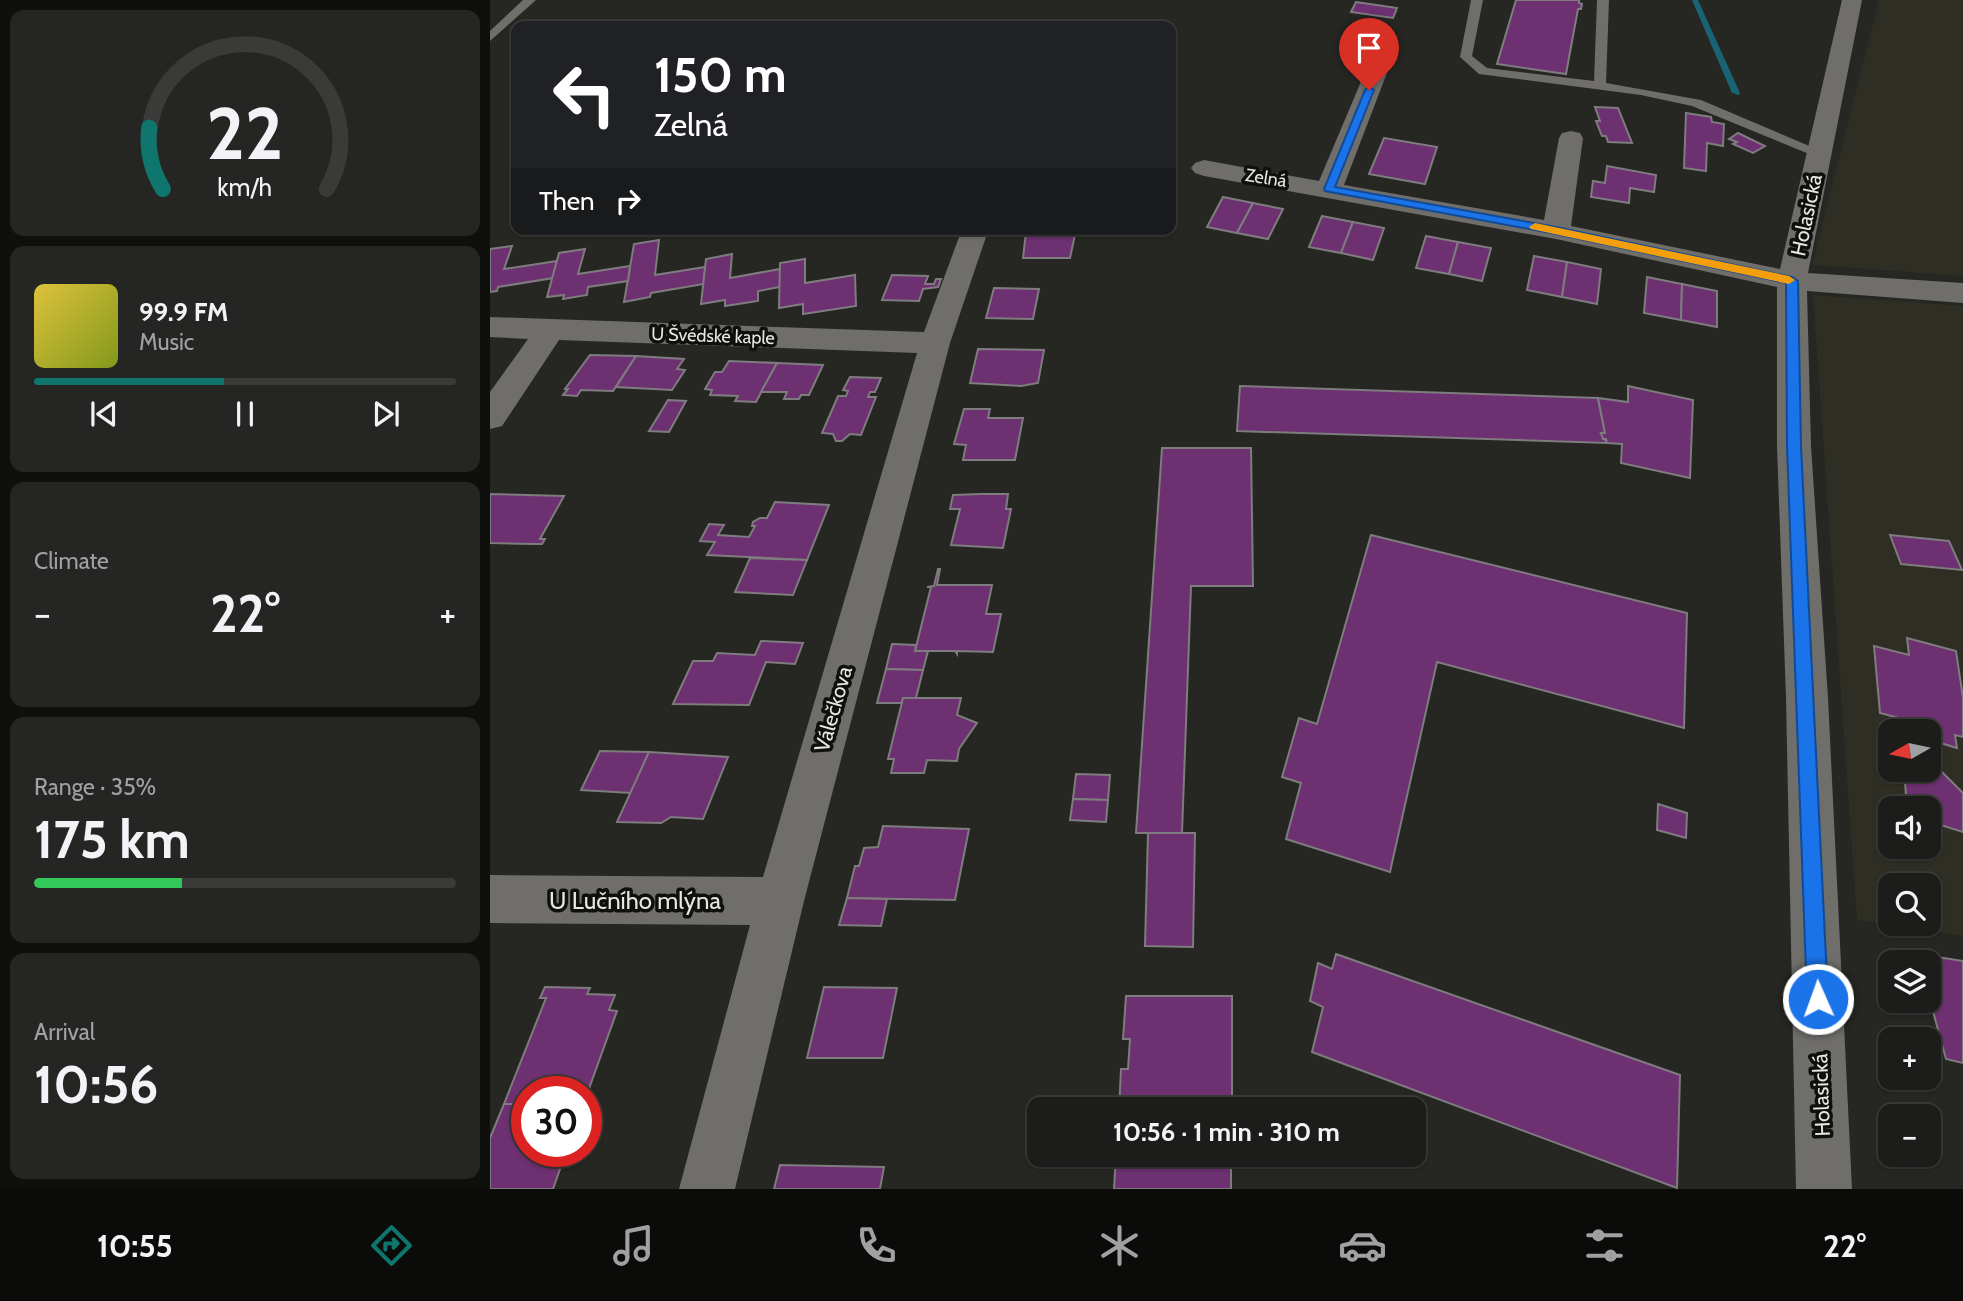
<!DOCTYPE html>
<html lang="en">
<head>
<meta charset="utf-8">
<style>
	:root { --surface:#1c1c1a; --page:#252523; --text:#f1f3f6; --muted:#a0a1a2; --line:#3a3a39; --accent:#0f766e }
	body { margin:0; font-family:Cabin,sans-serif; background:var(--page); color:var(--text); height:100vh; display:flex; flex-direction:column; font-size:26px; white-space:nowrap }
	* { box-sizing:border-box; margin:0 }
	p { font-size:23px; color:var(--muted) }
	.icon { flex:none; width:38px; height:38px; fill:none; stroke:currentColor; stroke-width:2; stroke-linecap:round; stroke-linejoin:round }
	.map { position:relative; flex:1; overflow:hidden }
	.side { display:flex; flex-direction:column; gap:10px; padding:10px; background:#0f0f0e; width:490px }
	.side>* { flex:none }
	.guide { position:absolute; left:21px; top:21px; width:665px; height:214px; border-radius:14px; box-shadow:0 2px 5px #0004,0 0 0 2px var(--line); background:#202124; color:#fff; overflow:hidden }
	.needle { width:46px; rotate:261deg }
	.fabs { position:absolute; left:1388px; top:719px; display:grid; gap:14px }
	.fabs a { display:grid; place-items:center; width:63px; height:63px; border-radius:14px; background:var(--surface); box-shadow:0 2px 5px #0004,0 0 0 2px var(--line); font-size:35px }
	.speed { position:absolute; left:21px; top:1076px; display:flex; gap:14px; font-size:35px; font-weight:700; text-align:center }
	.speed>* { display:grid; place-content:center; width:91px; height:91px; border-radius:50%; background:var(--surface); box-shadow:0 2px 5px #0004,0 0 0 2px var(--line); line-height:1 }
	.speed .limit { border:10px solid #d22; background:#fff; color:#111 }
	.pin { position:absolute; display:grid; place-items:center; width:60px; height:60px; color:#fff; margin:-72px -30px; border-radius:50% 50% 50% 0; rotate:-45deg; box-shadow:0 0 7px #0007 }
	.pin .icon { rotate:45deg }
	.me { position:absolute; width:77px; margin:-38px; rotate:358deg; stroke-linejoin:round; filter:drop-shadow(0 0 5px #0008) }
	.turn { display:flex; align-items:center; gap:24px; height:147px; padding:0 28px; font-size:32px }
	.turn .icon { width:91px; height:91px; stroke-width:2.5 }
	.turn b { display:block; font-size:49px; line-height:60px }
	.then { display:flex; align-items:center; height:66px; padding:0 28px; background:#0003; gap:14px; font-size:26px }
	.big { font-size:52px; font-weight:700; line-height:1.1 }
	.side .card { flex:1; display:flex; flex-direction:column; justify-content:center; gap:10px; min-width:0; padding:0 24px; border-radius:14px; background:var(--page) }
	.side .dial { align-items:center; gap:0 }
	.dial svg { height:182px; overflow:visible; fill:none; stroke:var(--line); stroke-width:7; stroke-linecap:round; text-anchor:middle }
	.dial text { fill:var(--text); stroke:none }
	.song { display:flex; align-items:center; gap:21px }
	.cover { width:84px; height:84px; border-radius:10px; background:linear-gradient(135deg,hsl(50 70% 55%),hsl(70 70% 35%)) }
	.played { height:7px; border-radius:4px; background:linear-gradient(90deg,var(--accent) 45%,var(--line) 45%) }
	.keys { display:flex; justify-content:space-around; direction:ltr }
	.heat { display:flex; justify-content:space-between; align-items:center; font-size:38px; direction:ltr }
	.charge { height:10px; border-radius:5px; background:linear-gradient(90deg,#34c759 35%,var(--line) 0) }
	.trip { position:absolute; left:537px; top:1097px; width:399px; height:70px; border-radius:14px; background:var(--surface); box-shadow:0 2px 5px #0004,0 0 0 2px var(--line); font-weight:700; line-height:70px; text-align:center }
	.menu { display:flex; height:112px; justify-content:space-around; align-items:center; background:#0b0b0a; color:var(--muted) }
	.menu .icon { width:49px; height:49px }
	.menu .selected { color:var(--accent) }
	.menu b { font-size:32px; color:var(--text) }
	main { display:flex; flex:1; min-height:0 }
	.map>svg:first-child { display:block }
	.built { fill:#2f2e25; fill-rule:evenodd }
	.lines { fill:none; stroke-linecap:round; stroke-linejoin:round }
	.stream { fill:#186472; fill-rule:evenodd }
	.building { fill:#6d3070; stroke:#7e7c7e; stroke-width:2 }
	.lane { fill:#6f6e6b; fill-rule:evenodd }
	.street { fill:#6f6e6b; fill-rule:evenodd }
	.route { fill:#1a73e8; stroke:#114b97; stroke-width:2 }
	.slow { fill:#f59e0b }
	.labels { text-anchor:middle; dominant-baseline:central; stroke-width:7; stroke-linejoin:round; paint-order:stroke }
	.far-street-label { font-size:18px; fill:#e6e6e4; stroke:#0f0f0d }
	.street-label { font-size:21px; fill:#e6e6e4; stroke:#0f0f0d }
	.near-street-label { font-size:24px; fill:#e6e6e4; stroke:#0f0f0d }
</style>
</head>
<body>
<main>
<section class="side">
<div class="card dial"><svg viewBox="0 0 100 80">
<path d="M14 69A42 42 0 1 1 86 69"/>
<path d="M14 69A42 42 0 0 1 8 42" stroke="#0f766e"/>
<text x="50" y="56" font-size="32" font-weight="700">22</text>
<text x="50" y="72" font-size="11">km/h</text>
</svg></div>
<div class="card">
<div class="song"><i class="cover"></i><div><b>99.9 FM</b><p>Music</p></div></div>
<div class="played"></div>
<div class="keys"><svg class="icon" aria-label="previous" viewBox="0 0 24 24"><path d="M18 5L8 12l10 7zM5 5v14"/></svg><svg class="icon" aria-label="pause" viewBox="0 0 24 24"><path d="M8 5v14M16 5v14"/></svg><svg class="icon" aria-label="next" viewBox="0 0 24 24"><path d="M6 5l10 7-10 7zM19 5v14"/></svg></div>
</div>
<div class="card"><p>Climate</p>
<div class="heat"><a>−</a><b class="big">22°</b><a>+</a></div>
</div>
<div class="card"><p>Range · 35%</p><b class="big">175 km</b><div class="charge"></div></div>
<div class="card"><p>Arrival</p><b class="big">10:56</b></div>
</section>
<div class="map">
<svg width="1473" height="1189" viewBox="0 0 1473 1189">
	<rect width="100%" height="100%" fill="#262623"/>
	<g class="built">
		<path d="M1389,0H1473V276L1322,265Z"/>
		<path d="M1323,295L1473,306V936L1367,920ZM1400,732H1438V770H1400ZM1400,808H1438V847H1400ZM1400,886H1438V924H1400Z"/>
	</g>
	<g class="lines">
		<path class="stream" d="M1202,0H1208L1250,93L1249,95L1242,93Z"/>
	</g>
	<g class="building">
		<path d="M1026,0H1089V3L1092,4L1091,9H1088L1076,74L1007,64Z"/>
		<path d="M866,2L907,8L903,18L861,12Z"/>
		<path d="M1105,107L1128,108L1142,143L1118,142L1116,136H1112L1106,121H1110Z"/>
		<path d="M1196,113L1221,117L1222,122L1234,124L1233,146L1217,143L1216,171L1194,168Z"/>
		<path d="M1248,133L1275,146L1263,153L1243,144L1247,142L1239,139Z"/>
		<path d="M894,138L947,147L935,184L879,174Z"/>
		<path d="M1117,166L1166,175L1164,192L1140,188L1139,203L1101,197L1103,181L1115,183Z"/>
		<path d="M733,197L763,203L747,233L717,227Z"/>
		<path d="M763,203L793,209L778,239L747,233Z"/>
		<path d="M832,216L863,222L851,253L819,247Z"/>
		<path d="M863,222L894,228L883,260L851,253Z"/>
		<path d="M540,229L586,230L580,258H533L536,232Z"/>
		<path d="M936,236L968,242L959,274L926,268Z"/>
		<path d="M169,240L165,275L215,267L214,284L161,293L160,297L134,302L144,244Z"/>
		<path d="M968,242L1001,248L992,281L959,274Z"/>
		<path d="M22,246L14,269L67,261L63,278L8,287L7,291L0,292V249Z"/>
		<path d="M95,249L88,274L140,266L138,281L98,287L97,295L73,299L74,295L57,297L69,253Z"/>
		<path d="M242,254L240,278L290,269V287L268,291V301L235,306V300L211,304L216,259Z"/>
		<path d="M1044,256L1077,262L1072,297L1037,290Z"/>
		<path d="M315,259V283L365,275L366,306L313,314V304L289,308L290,263Z"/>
		<path d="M1077,262L1111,269L1107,304L1072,297Z"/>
		<path d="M402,275L438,276L435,284H444L446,279H451L448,287L433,289L429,301L392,300Z"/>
		<path d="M1157,277L1192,284L1191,320L1154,313Z"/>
		<path d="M1192,284L1227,291V327L1191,320Z"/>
		<path d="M504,288L549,289L543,319L496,318Z"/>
		<path d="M488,349L554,350L548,383L531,386L480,383Z"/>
		<path d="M100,355L146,356L123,391L91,390L87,396L73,395L78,389H75Z"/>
		<path d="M146,356L194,359L187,369L195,370L182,390L126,387Z"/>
		<path d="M239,361L287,363L266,402L245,401L248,396L220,395L222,390L215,389L225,372H232Z"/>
		<path d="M287,363L333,365L319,395H311L309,399H294L297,392H271Z"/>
		<path d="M360,377L391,378L385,392H380L378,397H386L371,435L360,434L352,441H346L343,434L332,433L348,396H356L358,391L353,390Z"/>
		<path d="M750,386L1108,398L1115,433H1111L1117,443L747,431Z"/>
		<path d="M1138,386L1203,400L1200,478L1131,463L1132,444L1117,443L1116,439H1113L1111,433H1115L1108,398L1138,402Z"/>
		<path d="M178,400L196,401L179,432L159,431Z"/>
		<path d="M474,409H500L498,418H533L525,460H473L476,445L464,444Z"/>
		<path d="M672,448H761L763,586H701L692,833H646Z"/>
		<path d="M0,494L74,496L50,539H55L52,544H44L0,543Z"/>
		<path d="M491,494H518L516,509H521L513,548L461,545L470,509H460L463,495Z"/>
		<path d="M285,502L339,505L317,560L217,555L225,542L210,541L219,524L234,525L228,535L259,537L265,526H262L263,522L270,518H277Z"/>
		<path d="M881,535L1197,613L1194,728L947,662L900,872L796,839L811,783L792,777L809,718L827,724Z"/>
		<path d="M1400,535L1459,541L1472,570L1411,564Z"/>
		<path d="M260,558L317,560L303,595L245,592Z"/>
		<path d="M448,569H450L447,585H502L496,614H511L503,652L467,651V654L465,651H425L441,587H437L444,586Z"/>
		<path d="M1417,638L1466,651L1473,698V737L1465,735L1467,748L1447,742L1451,771L1473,793V832L1438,821V808H1417L1414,770H1438V732H1410L1409,718L1390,713L1384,646L1419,655Z"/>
		<path d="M271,641L313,643L305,664L276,662L259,705L183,704L203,661H223L227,653L265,655Z"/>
		<path d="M402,644L426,645L425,651H438L433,670L396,669Z"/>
		<path d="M396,669L433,670L426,698H413L412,703H387Z"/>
		<path d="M413,698H471L467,715L487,723L469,749L467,761L437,760L434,773H401L404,759H398Z"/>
		<path d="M110,751L159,752L141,793L91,790Z"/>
		<path d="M159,752L238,757L213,819L181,817L171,823L127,822Z"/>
		<path d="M586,774L620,775L618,800L583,799Z"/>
		<path d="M583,799L618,800L616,822L580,820Z"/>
		<path d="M1168,804L1197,813L1196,838L1167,830Z"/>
		<path d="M393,826L479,829L465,900L357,898L365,866H369L374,848L388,847Z"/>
		<path d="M658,833H705L703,947L655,946Z"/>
		<path d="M357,898L397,899L391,926L349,925Z"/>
		<path d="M846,954L1190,1075L1187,1188L822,1052L833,1007L820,1001L828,963L842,969Z"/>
		<path d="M1428,954L1473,961V1063L1456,1059L1438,993V962H1431Z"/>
		<path d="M55,987L100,988L97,994L125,995L119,1010L127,1011L96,1097V1092H37V1104H14L56,998H50Z"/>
		<path d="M334,987L407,988L393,1058H317Z"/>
		<path d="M636,996H742V1110H629L631,1069H638L640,1039H633Z"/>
		<path d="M14,1104H37V1152H76L63,1189H0V1138Z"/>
		<path d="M626,1155H741V1189H624Z"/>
		<path d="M290,1165L394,1167L390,1189H284Z"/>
	</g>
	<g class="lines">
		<g class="lane">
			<path d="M33,0H46L0,41V31Z"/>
			<path d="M981,0H993L982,56L997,68L1104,81L1107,0H1119L1116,83L1211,100L1336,153L1329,157L1324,156L1202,106L1151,95L989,74L970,57Z"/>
		</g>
		<g class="street">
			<path d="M1352,0H1372L1318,273L1473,283V303L1317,291L1321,446L1338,698L1362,1189H1306L1296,698L1287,446V287L1066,239L714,176L705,173L701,168L705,163L714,160L829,181L878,65L881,60H897L900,65L854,185L1054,220L1069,138L1072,133L1081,131L1090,133L1093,138L1081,226L1290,269Z"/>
			<path d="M472,229H494L497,234L460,343L314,901L245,1189H189L260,925L0,923V875L273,877L427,353L69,340L12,426L0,429V392L38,339L0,337V317L434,332Z"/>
		</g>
	</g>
	<path class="route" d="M879,87L884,90L845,187L1066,227L1302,277L1308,281L1311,446L1338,999L1335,1007L1328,1010L1320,1007L1317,999L1297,446L1296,283L1066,234L835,191L834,189L875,90Z"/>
	<path class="slow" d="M1045,223L1299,276L1305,280L1299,284L1041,229L1039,227Z"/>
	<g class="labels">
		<g class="far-street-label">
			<text transform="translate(776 178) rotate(9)">Zelná</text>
			<text transform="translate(223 336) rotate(2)">U Švédské kaple</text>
		</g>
		<g class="street-label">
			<text transform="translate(1316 215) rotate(-78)">Holasická</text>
			<text transform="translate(343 709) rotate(-74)">Válečkova</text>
			<text transform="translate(1331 1095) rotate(-92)">Holasická</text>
		</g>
		<g class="near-street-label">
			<text x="145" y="900">U Lučního mlýna</text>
		</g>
	</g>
</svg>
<div class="fabs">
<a><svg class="needle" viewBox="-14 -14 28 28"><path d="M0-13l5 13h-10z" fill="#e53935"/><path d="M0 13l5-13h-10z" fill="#a0a1a2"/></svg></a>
<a><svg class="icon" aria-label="sound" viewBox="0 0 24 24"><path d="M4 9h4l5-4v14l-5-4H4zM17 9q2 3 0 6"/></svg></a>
<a><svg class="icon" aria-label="search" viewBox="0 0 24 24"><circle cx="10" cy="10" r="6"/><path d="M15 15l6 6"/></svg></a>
<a><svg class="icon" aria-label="layers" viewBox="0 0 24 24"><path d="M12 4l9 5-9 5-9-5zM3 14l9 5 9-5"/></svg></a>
<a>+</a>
<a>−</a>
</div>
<div class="speed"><div class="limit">30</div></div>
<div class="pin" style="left:879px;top:90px;background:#d93025"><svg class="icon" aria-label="arrive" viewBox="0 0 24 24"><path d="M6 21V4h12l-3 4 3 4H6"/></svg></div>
<svg class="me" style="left:1328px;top:999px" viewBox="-20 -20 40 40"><circle r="17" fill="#1a73e8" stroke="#fff" stroke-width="3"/><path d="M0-11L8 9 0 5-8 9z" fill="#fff"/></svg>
<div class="trip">10:56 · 1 min · 310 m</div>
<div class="guide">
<div class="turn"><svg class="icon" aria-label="left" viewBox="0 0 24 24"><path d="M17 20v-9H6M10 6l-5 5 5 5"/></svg><div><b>150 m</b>Zelná</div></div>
<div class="then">Then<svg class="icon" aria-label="right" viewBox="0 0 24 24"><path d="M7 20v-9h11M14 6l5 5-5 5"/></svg></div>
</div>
</div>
</main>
<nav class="menu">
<b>10:55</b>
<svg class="icon selected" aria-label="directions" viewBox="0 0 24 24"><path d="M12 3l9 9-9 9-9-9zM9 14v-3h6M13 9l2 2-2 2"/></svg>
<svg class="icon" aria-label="music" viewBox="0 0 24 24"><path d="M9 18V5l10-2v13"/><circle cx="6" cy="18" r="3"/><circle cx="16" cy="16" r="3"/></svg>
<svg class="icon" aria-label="phone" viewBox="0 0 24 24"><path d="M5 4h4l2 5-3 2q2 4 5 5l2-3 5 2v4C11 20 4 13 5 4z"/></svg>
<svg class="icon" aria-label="climate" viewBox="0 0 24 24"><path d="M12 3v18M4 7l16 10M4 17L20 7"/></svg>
<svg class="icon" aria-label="car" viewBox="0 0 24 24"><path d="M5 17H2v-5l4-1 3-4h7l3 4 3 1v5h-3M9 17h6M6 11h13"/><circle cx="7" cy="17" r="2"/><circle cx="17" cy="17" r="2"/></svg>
<svg class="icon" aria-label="filters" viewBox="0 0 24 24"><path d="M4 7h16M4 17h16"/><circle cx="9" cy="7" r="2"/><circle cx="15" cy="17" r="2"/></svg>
<b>22°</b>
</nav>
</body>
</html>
